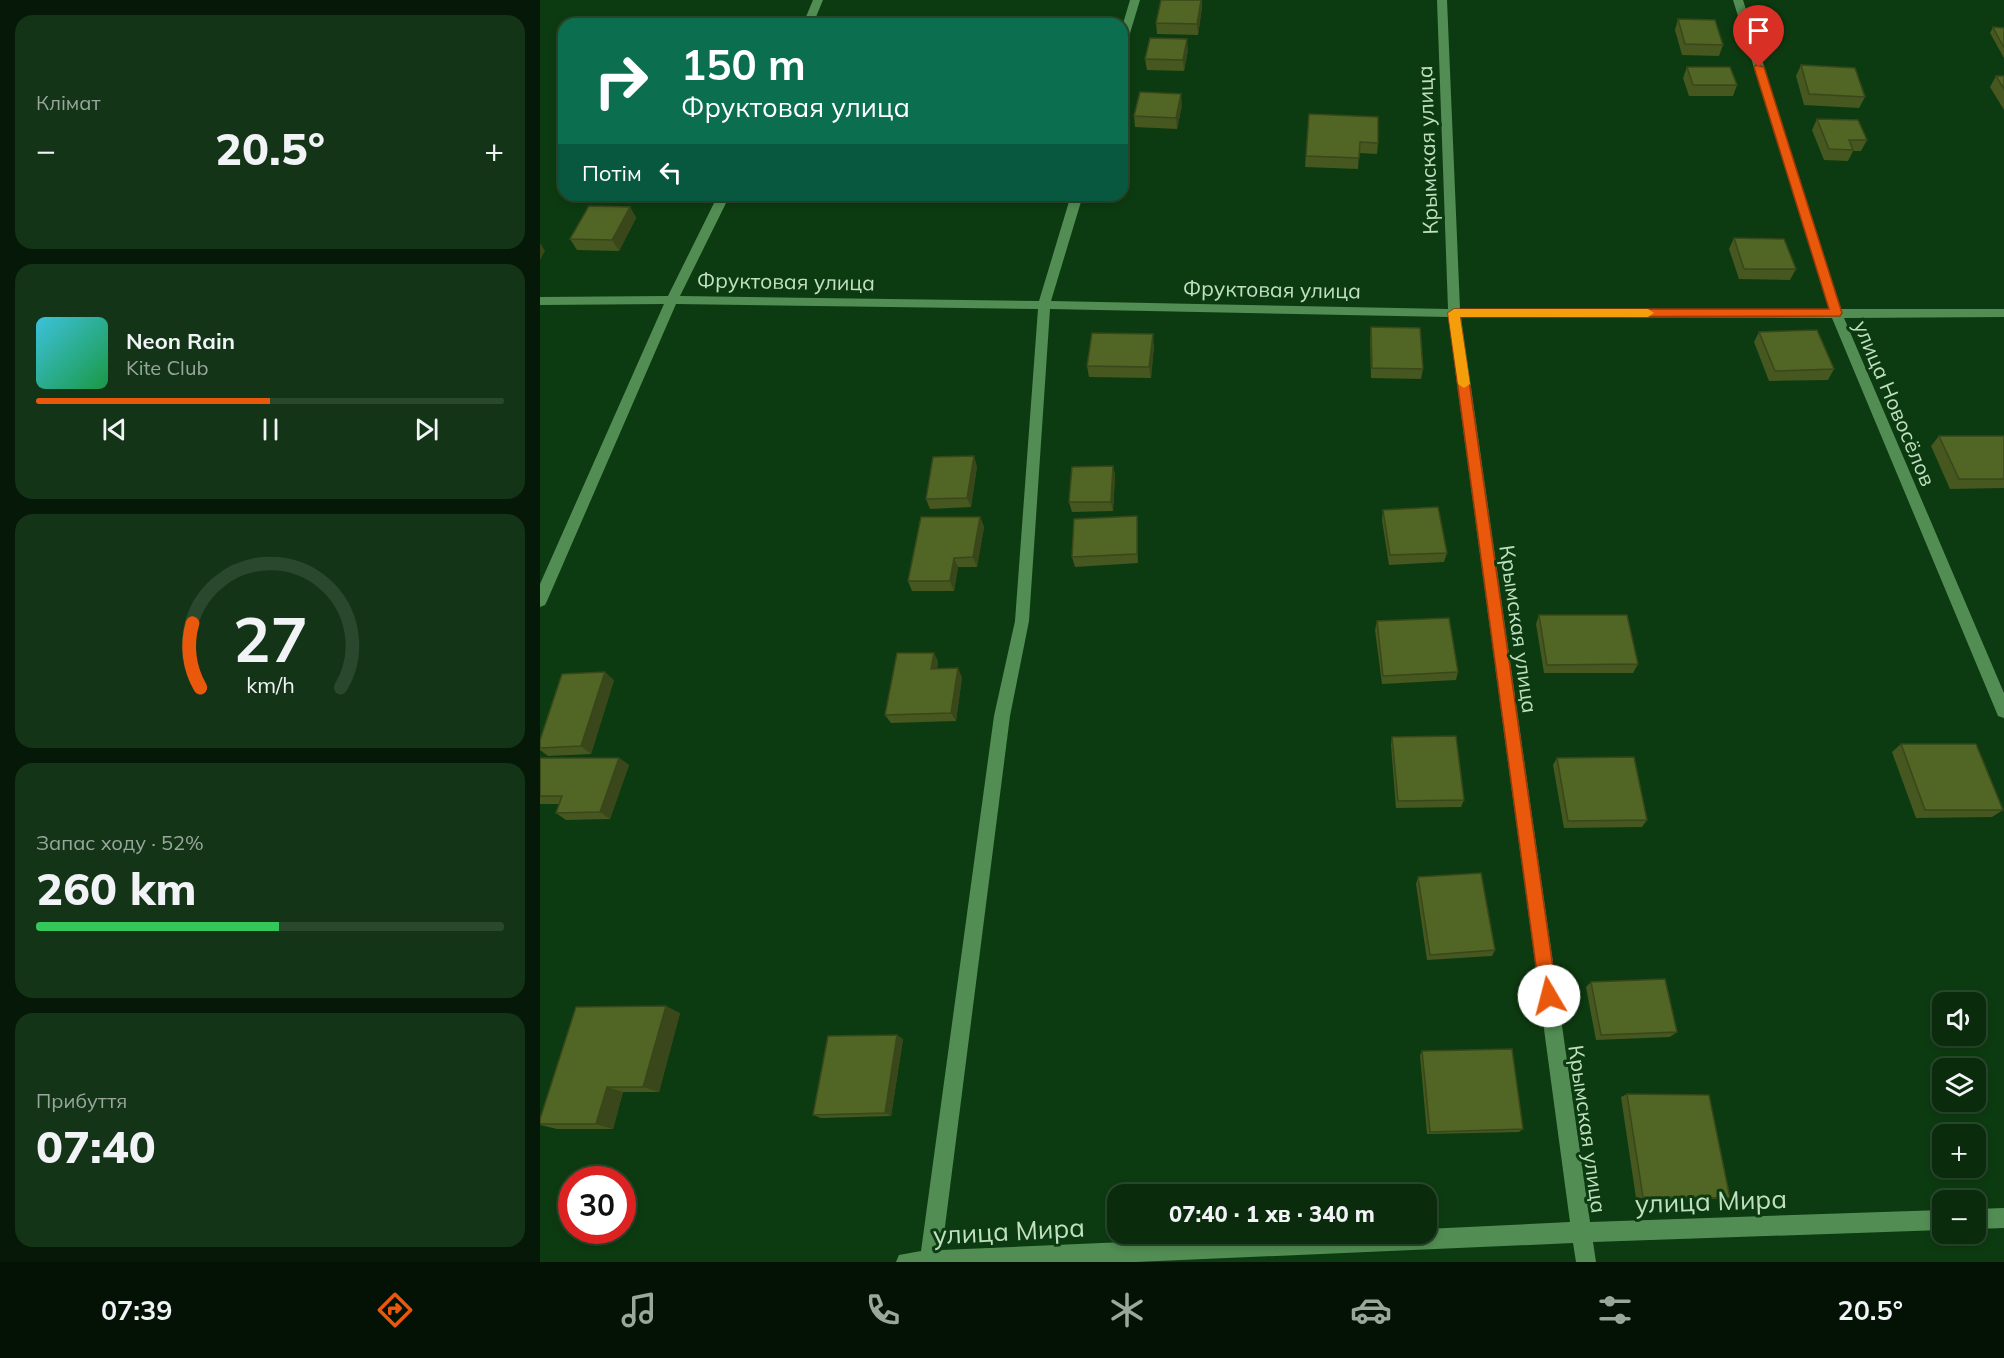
<!DOCTYPE html>
<html lang="uk">
<head>
<meta charset="utf-8">
<style>
	:root { --surface:#0a2c0d; --page:#133416; --text:#f1f3f6; --muted:#99a79d; --line:#2a482e; --accent:#ea580c }
	body { margin:0; font-family:Mulish,sans-serif; background:var(--page); color:var(--text); height:100vh; display:flex; flex-direction:column; font-size:22px; white-space:nowrap }
	* { box-sizing:border-box; margin:0 }
	p { font-size:20px; color:var(--muted) }
	.icon { flex:none; width:33px; height:33px; fill:none; stroke:currentColor; stroke-width:2; stroke-linecap:round; stroke-linejoin:round }
	.map { position:relative; flex:1; overflow:hidden }
	.details { display:flex; flex-direction:column; gap:15px; padding:15px; background:#061807; width:540px }
	.details>* { flex:none }
	.top-card { position:absolute; left:18px; top:18px; width:570px; height:183px; border-radius:18px; box-shadow:0 3px 9px #0003,0 0 0 2px var(--line); background:#0b6e4f; color:#fff; overflow:hidden }
	.fabs { position:absolute; left:1392px; top:992px; display:grid; gap:12px }
	.fabs a { display:grid; place-items:center; width:54px; height:54px; border-radius:12px; background:var(--surface); box-shadow:0 3px 9px #0003,0 0 0 2px var(--line); font-size:30px }
	.speed { position:absolute; left:18px; top:1166px; display:flex; gap:12px; font-size:30px; font-weight:700; text-align:center }
	.speed>* { display:grid; place-content:center; width:78px; height:78px; border-radius:50%; background:var(--surface); box-shadow:0 3px 9px #0003,0 0 0 2px var(--line); line-height:1 }
	.speed .limit { border:9px solid #d22; background:#fff; color:#111 }
	.pin { position:absolute; display:grid; place-items:center; width:51px; height:51px; color:#fff; margin:-62px -26px; border-radius:50% 50% 50% 0; rotate:-45deg; box-shadow:0 0 6px #0007 }
	.pin .icon { rotate:45deg }
	.me { position:absolute; width:66px; margin:-33px; rotate:352deg; stroke-linejoin:round; filter:drop-shadow(0 0 4px #0008) }
	.turn { display:flex; align-items:center; gap:21px; height:126px; padding:0 24px; font-size:27px }
	.turn .icon { width:78px; height:78px; stroke-width:2.5 }
	.turn b { display:block; font-size:42px; line-height:51px }
	.then { display:flex; align-items:center; height:57px; padding:0 24px; background:#0003; gap:12px; font-size:22px }
	.big { font-size:45px; font-weight:800; line-height:1.1 }
	.details .tile { flex:1; display:flex; flex-direction:column; justify-content:center; gap:9px; min-width:0; padding:0 21px; border-radius:18px; background:var(--page) }
	.details .dial { align-items:center; gap:0 }
	.dial svg { height:156px; overflow:visible; fill:none; stroke:var(--line); stroke-width:7; stroke-linecap:round; text-anchor:middle }
	.dial text { fill:var(--text); stroke:none }
	.song { display:flex; align-items:center; gap:18px }
	.cover { width:72px; height:72px; border-radius:9px; background:linear-gradient(135deg,hsl(190 70% 55%),hsl(140 70% 35%)) }
	.played { height:6px; border-radius:3px; background:linear-gradient(90deg,var(--accent) 50%,var(--line) 50%) }
	.keys { display:flex; justify-content:space-around; direction:ltr }
	.heat { display:flex; justify-content:space-between; align-items:center; font-size:33px; direction:ltr }
	.charge { height:9px; border-radius:4px; background:linear-gradient(90deg,#34c759 52%,var(--line) 0) }
	.trip { position:absolute; left:567px; top:1184px; width:330px; height:60px; border-radius:18px; background:var(--surface); box-shadow:0 3px 9px #0003,0 0 0 2px var(--line); font-weight:800; line-height:60px; text-align:center }
	.tab-bar { display:flex; height:96px; justify-content:space-around; align-items:center; background:#041205; color:var(--muted) }
	.tab-bar .icon { width:42px; height:42px }
	.tab-bar .selected { color:var(--accent) }
	.tab-bar b { font-size:27px; color:var(--text) }
	main { display:flex; flex:1; min-height:0 }
	.map>svg:first-child { display:block }
	.lines { fill:none; stroke-linecap:round; stroke-linejoin:round }
	.minor { fill:#528e54; fill-rule:evenodd }
	.wall { fill:#465720 }
	.shaded-wall { fill:#39471a }
	.building { fill:#516525; stroke:#39471a; stroke-width:1.5 }
	.route { fill:#ea580c; stroke:#983908; stroke-width:1.5 }
	.slow { fill:#f59e0b }
	.labels { text-anchor:middle; dominant-baseline:central; stroke-width:6; stroke-linejoin:round; paint-order:stroke }
	.street-label { font-size:21px; fill:#c1e0c1; stroke:#0d3b11 }
	.near-street-label { font-size:26px; fill:#c1e0c1; stroke:#0d3b11 }
</style>
</head>
<body>
<main>
<section class="details">
<div class="tile"><p>Клімат</p>
<div class="heat"><a>−</a><b class="big">20.5°</b><a>+</a></div>
</div>
<div class="tile">
<div class="song"><i class="cover"></i><div><b>Neon Rain</b><p>Kite Club</p></div></div>
<div class="played"></div>
<div class="keys"><svg class="icon" aria-label="previous" viewBox="0 0 24 24"><path d="M18 5L8 12l10 7zM5 5v14"/></svg><svg class="icon" aria-label="pause" viewBox="0 0 24 24"><path d="M8 5v14M16 5v14"/></svg><svg class="icon" aria-label="next" viewBox="0 0 24 24"><path d="M6 5l10 7-10 7zM19 5v14"/></svg></div>
</div>
<div class="tile dial"><svg viewBox="0 0 100 80">
<path d="M14 69A42 42 0 1 1 86 69"/>
<path d="M14 69A42 42 0 0 1 10 36" stroke="#ea580c"/>
<text x="50" y="56" font-size="32" font-weight="700">27</text>
<text x="50" y="72" font-size="11">km/h</text>
</svg></div>
<div class="tile"><p>Запас ходу · 52%</p><b class="big">260 km</b><div class="charge"></div></div>
<div class="tile"><p>Прибуття</p><b class="big">07:40</b></div>
</section>
<div class="map">
<svg width="1464" height="1262" viewBox="0 0 1464 1262">
	<rect width="100%" height="100%" fill="#0d3b11"/>
	<g class="lines">
		<g class="minor">
			<path d="M273,0H283L273,24H263Z"/>
			<path d="M590,0H600L587,43L582,46V27Z"/>
			<path d="M897,0H907L920,309H1289L1193,0H1203L1301,309H1464V317L1304,318L1464,693V718L1458,716L1456,711L1292,318L921,317L1050,1222L1402,1210V1230L1053,1242L1056,1262H1036L1033,1243L596,1262H356L359,1255L381,1251L454,716L475,621L498,309L136,304L7,601L5,605L0,607V584L124,304L0,305V297L128,296L178,195H190L140,296L499,301L531,195H543L511,301L908,309ZM510,309L908,317L1030,1222L886,1229V1233H789L402,1250L470,716L489,621Z"/>
			<path d="M1464,1208V1228L1436,1229V1209Z"/>
		</g>
	</g>
	<g class="wall">
		<path d="M662,7L658,35L617,34L616,23Z"/>
		<path d="M1138,19L1183,45L1179,56L1142,55L1135,30Z"/>
		<path d="M1453,27L1464,28V58L1450,33Z"/>
		<path d="M648,50L644,71L607,70L605,59Z"/>
		<path d="M1261,65L1325,97L1319,108L1264,105L1256,76Z"/>
		<path d="M1147,67L1197,85L1193,96H1149L1143,78Z"/>
		<path d="M1456,76H1464V110L1450,87Z"/>
		<path d="M642,105L637,129L595,127L594,116Z"/>
		<path d="M769,114L838,143L837,154L819,153L818,169L765,167Z"/>
		<path d="M1277,119L1327,140L1321,151H1313L1308,161L1284,160L1272,130Z"/>
		<path d="M90,207L96,218L79,251L37,250L30,239Z"/>
		<path d="M1194,238L1256,269L1250,280L1199,279L1189,249Z"/>
		<path d="M831,327L883,369L881,379L831,378L830,338Z"/>
		<path d="M1219,332L1294,369L1288,380L1229,381L1214,342Z"/>
		<path d="M614,345L611,378L549,377L547,366Z"/>
		<path d="M1399,436H1464V488L1410,489L1391,446Z"/>
		<path d="M437,466L431,507L390,509L386,499Z"/>
		<path d="M573,466L575,476L573,511L532,512L529,502Z"/>
		<path d="M843,510L907,553L904,562L849,565L842,520Z"/>
		<path d="M597,516L598,526V563L535,567L532,557Z"/>
		<path d="M440,517L444,527L437,567H418L414,591H372L368,581Z"/>
		<path d="M999,615L1098,664L1093,673H1004L996,624Z"/>
		<path d="M837,621L918,672L916,680L842,684L835,630Z"/>
		<path d="M398,661L397,669L422,677L416,721L351,723L345,715Z"/>
		<path d="M74,680L51,754L8,756L0,750V740Z"/>
		<path d="M852,737L924,800L921,807L856,808L851,745Z"/>
		<path d="M1361,744L1463,810L1452,817L1376,818L1352,752Z"/>
		<path d="M0,758H79L89,765L70,819L26,820L16,813L19,804H0Z"/>
		<path d="M1017,758L1107,820L1102,827L1024,828L1013,765Z"/>
		<path d="M878,877L955,950L952,956L887,960L876,884Z"/>
		<path d="M1051,982L1137,1032L1130,1037L1056,1040L1046,987Z"/>
		<path d="M140,1013L119,1092H83L73,1129H17L0,1125Z"/>
		<path d="M363,1039L351,1116L281,1118L273,1115Z"/>
		<path d="M882,1051L983,1129L979,1132L887,1134L880,1055Z"/>
		<path d="M1087,1094L1190,1198L1181,1199L1096,1198L1081,1097Z"/>
	</g>
	<g class="shaded-wall">
		<path d="M661,0H662V7L658,35L657,24Z"/>
		<path d="M647,39L648,50L644,71L643,60Z"/>
		<path d="M641,94L642,105L637,129L636,118Z"/>
		<path d="M90,207L96,218L79,251L72,240Z"/>
		<path d="M0,243L5,251L0,260Z"/>
		<path d="M613,334L614,345L611,378L609,367Z"/>
		<path d="M434,456L437,466L431,507L427,498Z"/>
		<path d="M573,466L575,476L573,511L571,502Z"/>
		<path d="M597,516L598,526V563L597,554Z"/>
		<path d="M440,517L444,527L437,567L433,557Z"/>
		<path d="M414,558L418,567L414,591L410,581Z"/>
		<path d="M394,653L398,661L396,678L391,669Z"/>
		<path d="M418,668L422,677L416,721L411,713Z"/>
		<path d="M65,672L74,680L51,754L41,746Z"/>
		<path d="M79,758L89,765L70,819L60,812Z"/>
		<path d="M126,1006L140,1013L119,1092L103,1087Z"/>
		<path d="M357,1035L363,1039L351,1116L345,1113Z"/>
		<path d="M67,1087L83,1092L73,1129L56,1124Z"/>
	</g>
	<g class="building">
		<path d="M621,0H661L657,24L616,23Z"/>
		<path d="M1138,19L1175,20L1183,45L1145,44Z"/>
		<path d="M1453,27L1464,28V48Z"/>
		<path d="M610,38L647,39L643,60L605,59Z"/>
		<path d="M1261,65L1315,68L1325,97L1269,94Z"/>
		<path d="M1147,67H1190L1197,85H1153Z"/>
		<path d="M1456,76H1464V89Z"/>
		<path d="M600,92L641,94L636,118L594,116Z"/>
		<path d="M769,114L838,117V143L820,142L819,158L766,156Z"/>
		<path d="M1277,119L1318,120L1327,140H1309L1313,150L1289,149Z"/>
		<path d="M49,206L90,207L72,240L30,239Z"/>
		<path d="M1194,238L1244,239L1256,269H1204Z"/>
		<path d="M831,327L880,328L883,369L832,368Z"/>
		<path d="M1277,330L1294,369L1235,371L1219,332Z"/>
		<path d="M552,333L613,334L609,367L547,366Z"/>
		<path d="M1399,436H1464V479H1419Z"/>
		<path d="M434,456L427,498L386,499L393,457Z"/>
		<path d="M573,466L571,502H529L532,467Z"/>
		<path d="M898,507L907,553L850,555L843,510Z"/>
		<path d="M597,516V554L532,557L534,519Z"/>
		<path d="M381,517H440L433,557L414,558L410,581H368Z"/>
		<path d="M999,615H1087L1098,664L1007,665Z"/>
		<path d="M909,618L918,672L843,676L837,621Z"/>
		<path d="M357,653H394L391,669L418,668L411,713L345,715Z"/>
		<path d="M65,672L41,746L0,748V740L22,674Z"/>
		<path d="M916,736L924,800L858,801L852,737Z"/>
		<path d="M1361,744H1436L1463,810H1385Z"/>
		<path d="M1094,757L1107,820L1028,821L1017,758Z"/>
		<path d="M0,758H79L60,812L16,813L22,796H0Z"/>
		<path d="M941,873L955,950L890,955L878,877Z"/>
		<path d="M1125,979L1137,1032L1061,1035L1051,982Z"/>
		<path d="M126,1006L103,1087H67L56,1124H0V1119L36,1007Z"/>
		<path d="M357,1035L345,1113L273,1115L288,1036Z"/>
		<path d="M972,1049L983,1129L890,1132L882,1051Z"/>
		<path d="M1087,1094L1169,1095L1190,1198L1103,1197Z"/>
	</g>
	<path class="route" d="M1216,65L1224,67L1302,313L1300,316L920,317L1017,996L1014,1002L1009,1004L1003,1002L1000,996L908,313L914,309H1289L1214,67Z"/>
	<path class="slow" d="M914,309H1108L1114,313L1108,317H920L930,384L924,388L918,384L908,313Z"/>
	<g class="labels">
		<g class="street-label">
			<text transform="translate(887 150) rotate(-92)">Крымская улица</text>
			<text transform="translate(246 281) rotate(1)">Фруктовая улица</text>
			<text transform="translate(732 289) rotate(1)">Фруктовая улица</text>
			<text transform="translate(1355 403) rotate(67)">улица Новосёлов</text>
			<text transform="translate(979 629) rotate(82)">Крымская улица</text>
			<text transform="translate(1048 1129) rotate(82)">Крымская улица</text>
		</g>
		<g class="near-street-label">
			<text transform="translate(1171 1201) rotate(-2)">улица Мира</text>
			<text transform="translate(469 1231) rotate(-3)">улица Мира</text>
		</g>
	</g>
</svg>
<div class="fabs">
<a><svg class="icon" aria-label="sound" viewBox="0 0 24 24"><path d="M4 9h4l5-4v14l-5-4H4zM17 9q2 3 0 6"/></svg></a>
<a><svg class="icon" aria-label="layers" viewBox="0 0 24 24"><path d="M12 4l9 5-9 5-9-5zM3 14l9 5 9-5"/></svg></a>
<a>+</a>
<a>−</a>
</div>
<div class="speed"><div class="limit">30</div></div>
<div class="pin" style="left:1219px;top:67px;background:#d93025"><svg class="icon" aria-label="arrive" viewBox="0 0 24 24"><path d="M6 21V4h12l-3 4 3 4H6"/></svg></div>
<svg class="me" style="left:1009px;top:996px" viewBox="-20 -20 40 40"><circle r="19" fill="#fff"/><path d="M0-13L10 11 0 6-10 11z" fill="#ea580c"/></svg>
<div class="trip">07:40 · 1 хв · 340 m</div>
<div class="top-card">
<div class="turn"><svg class="icon" aria-label="right" viewBox="0 0 24 24"><path d="M7 20v-9h11M14 6l5 5-5 5"/></svg><div><b>150 m</b>Фруктовая улица</div></div>
<div class="then">Потім<svg class="icon" aria-label="left" viewBox="0 0 24 24"><path d="M17 20v-9H6M10 6l-5 5 5 5"/></svg></div>
</div>
</div>
</main>
<nav class="tab-bar">
<b>07:39</b>
<svg class="icon selected" aria-label="directions" viewBox="0 0 24 24"><path d="M12 3l9 9-9 9-9-9zM9 14v-3h6M13 9l2 2-2 2"/></svg>
<svg class="icon" aria-label="music" viewBox="0 0 24 24"><path d="M9 18V5l10-2v13"/><circle cx="6" cy="18" r="3"/><circle cx="16" cy="16" r="3"/></svg>
<svg class="icon" aria-label="phone" viewBox="0 0 24 24"><path d="M5 4h4l2 5-3 2q2 4 5 5l2-3 5 2v4C11 20 4 13 5 4z"/></svg>
<svg class="icon" aria-label="climate" viewBox="0 0 24 24"><path d="M12 3v18M4 7l16 10M4 17L20 7"/></svg>
<svg class="icon" aria-label="car" viewBox="0 0 24 24"><path d="M5 17H2v-5l4-1 3-4h7l3 4 3 1v5h-3M9 17h6M6 11h13"/><circle cx="7" cy="17" r="2"/><circle cx="17" cy="17" r="2"/></svg>
<svg class="icon" aria-label="filters" viewBox="0 0 24 24"><path d="M4 7h16M4 17h16"/><circle cx="9" cy="7" r="2"/><circle cx="15" cy="17" r="2"/></svg>
<b>20.5°</b>
</nav>
</body>
</html>
